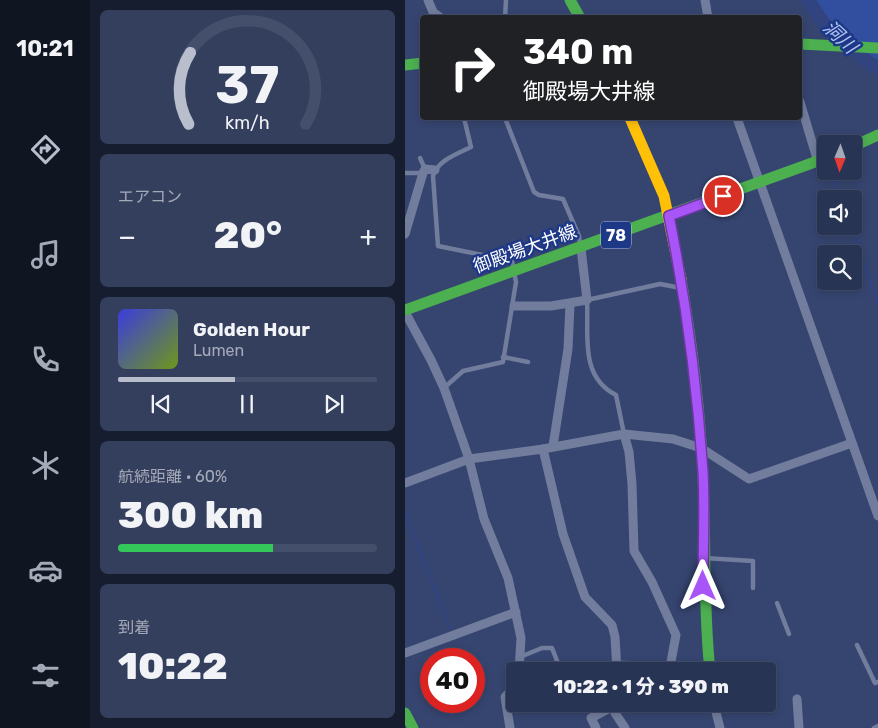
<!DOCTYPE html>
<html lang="ja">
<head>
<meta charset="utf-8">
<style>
	:root { --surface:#283454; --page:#343f5e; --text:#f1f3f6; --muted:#a5aab8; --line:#444f6b; --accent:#b9becd }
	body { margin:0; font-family:Rubik,"Noto Sans JP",sans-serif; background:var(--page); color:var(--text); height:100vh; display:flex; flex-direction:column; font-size:19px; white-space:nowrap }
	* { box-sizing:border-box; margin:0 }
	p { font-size:16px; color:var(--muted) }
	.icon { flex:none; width:28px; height:28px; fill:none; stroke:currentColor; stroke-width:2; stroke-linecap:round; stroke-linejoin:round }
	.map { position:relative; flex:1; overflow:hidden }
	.sheet { display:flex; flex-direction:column; gap:10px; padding:10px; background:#161d2e; width:315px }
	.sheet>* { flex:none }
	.guide { position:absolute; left:15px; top:15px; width:382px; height:105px; border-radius:5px; box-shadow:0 2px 8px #0003,0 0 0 1px var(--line); background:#202124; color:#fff; overflow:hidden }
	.needle { width:32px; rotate:182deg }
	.tools { position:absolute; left:412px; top:135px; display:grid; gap:10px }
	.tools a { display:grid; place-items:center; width:45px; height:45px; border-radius:5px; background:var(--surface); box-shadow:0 2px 8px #0003,0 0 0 1px var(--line); font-size:25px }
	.speed { position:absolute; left:15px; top:648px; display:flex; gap:10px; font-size:25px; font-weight:700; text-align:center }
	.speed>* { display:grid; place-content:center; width:65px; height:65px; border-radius:50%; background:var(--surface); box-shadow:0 2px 8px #0003,0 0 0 1px var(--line); line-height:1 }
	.speed .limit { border:8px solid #d22; background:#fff; color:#111 }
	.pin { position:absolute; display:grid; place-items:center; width:42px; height:42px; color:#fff; margin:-21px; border:2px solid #fff; border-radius:50%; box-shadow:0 1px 5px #0007 }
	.me { position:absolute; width:55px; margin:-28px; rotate:0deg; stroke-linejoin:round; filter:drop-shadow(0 0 4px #0008) }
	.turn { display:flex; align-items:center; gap:18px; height:105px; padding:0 20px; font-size:22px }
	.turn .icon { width:65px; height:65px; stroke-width:2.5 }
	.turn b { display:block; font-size:35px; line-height:42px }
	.big { font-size:38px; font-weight:800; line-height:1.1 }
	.sheet .widget { flex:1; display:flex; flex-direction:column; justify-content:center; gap:8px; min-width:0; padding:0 18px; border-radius:8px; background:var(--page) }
	.sheet .dial { align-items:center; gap:0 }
	.dial svg { height:130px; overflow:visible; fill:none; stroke:var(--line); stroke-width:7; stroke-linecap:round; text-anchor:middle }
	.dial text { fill:var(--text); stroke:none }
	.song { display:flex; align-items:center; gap:15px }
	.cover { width:60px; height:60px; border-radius:8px; background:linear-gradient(135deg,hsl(240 70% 55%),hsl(80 70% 35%)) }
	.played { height:5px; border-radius:2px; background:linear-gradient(90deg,var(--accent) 45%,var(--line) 45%) }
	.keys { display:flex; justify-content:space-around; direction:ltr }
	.heat { display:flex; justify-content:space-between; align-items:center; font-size:28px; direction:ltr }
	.charge { height:8px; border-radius:4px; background:linear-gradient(90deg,#34c759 60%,var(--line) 0) }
	.trip { position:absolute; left:101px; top:662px; width:270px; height:50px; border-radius:5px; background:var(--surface); box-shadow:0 2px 8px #0003,0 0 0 1px var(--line); font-weight:800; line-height:50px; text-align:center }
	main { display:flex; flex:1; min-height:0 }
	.dock { display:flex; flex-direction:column; width:90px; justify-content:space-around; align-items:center; background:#101522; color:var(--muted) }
	.dock .icon { width:35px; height:35px }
	.dock .current { color:var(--accent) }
	.dock b { font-size:22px; color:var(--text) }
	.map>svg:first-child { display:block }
	.green { fill:#324f9f }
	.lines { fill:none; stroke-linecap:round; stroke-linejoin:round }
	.stream { stroke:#31447f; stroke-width:2.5 }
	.river { stroke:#31447f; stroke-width:14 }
	.lane { stroke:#727d9d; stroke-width:4.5 }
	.street { stroke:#727d9d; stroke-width:9 }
	.fast { stroke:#4caf50; stroke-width:11 }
	.slow { stroke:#ffc107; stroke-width:11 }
	.route-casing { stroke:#6d37a1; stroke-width:12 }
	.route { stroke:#a855f7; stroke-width:9 }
	.labels { text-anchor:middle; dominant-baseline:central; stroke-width:5; stroke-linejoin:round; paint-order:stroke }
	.shield { fill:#1e3888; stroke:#bcc3db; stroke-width:1 }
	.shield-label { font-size:16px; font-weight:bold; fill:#fff }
	.street-label { font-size:18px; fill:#fff; stroke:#1e3888 }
	.water-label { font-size:19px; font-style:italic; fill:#b3c4f3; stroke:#1e3888 }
</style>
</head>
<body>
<main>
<nav class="dock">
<b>10:21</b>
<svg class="icon current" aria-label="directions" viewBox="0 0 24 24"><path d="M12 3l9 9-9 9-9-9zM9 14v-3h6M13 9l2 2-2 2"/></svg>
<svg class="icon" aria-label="music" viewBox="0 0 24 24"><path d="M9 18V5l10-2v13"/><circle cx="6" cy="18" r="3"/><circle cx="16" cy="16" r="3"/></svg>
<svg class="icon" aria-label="phone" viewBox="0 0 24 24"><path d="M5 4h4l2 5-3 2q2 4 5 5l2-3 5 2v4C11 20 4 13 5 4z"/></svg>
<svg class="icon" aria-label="climate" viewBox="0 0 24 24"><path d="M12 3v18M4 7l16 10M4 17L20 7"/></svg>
<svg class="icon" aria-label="car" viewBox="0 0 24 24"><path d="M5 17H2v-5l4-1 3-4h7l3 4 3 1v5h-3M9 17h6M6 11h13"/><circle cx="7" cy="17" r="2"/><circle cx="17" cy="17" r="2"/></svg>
<svg class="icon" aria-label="filters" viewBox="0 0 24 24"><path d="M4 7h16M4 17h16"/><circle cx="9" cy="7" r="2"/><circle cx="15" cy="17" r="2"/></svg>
</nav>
<section class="sheet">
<div class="widget dial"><svg viewBox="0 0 100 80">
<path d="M14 69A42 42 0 1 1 86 69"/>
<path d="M14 69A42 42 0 0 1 15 25" stroke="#b9becd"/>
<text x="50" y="56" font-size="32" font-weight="700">37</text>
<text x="50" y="72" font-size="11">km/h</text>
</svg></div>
<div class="widget"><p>エアコン</p>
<div class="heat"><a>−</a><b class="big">20°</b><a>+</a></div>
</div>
<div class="widget">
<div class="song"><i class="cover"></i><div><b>Golden Hour</b><p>Lumen</p></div></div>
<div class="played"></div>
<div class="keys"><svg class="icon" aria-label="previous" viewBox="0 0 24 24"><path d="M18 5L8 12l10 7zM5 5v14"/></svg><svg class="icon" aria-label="pause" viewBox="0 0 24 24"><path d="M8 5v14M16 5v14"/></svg><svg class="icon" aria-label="next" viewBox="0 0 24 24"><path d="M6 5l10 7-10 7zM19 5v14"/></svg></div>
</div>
<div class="widget"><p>航続距離 · 60%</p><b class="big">300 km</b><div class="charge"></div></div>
<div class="widget"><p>到着</p><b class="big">10:22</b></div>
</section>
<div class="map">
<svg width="473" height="728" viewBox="0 0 473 728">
	<rect width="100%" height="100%" fill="#364570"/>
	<path class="green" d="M408,0H473V60C447,49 423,23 408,0Z"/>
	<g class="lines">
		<g class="stream">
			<path d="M425,171L435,199"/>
			<path d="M445,226L473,303"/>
			<path d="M0,512L45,628"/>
		</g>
		<path class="river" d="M403,0L418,23L465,64L473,67"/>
		<g class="lane">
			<path d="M100,18L101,0"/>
			<path d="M100,118L129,192L134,195L158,199L174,236L175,244"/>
			<path d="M15,158L20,169"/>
			<path d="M0,173H18"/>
			<path d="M98,357L123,362"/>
			<path d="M40,387L58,371L98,362L111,282L107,261L33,246L28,176C33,160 52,154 66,147L59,118"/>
			<path d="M219,434L211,395C174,376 184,335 182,300L255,284L276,288"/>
			<path d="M299,558L348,561V588"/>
			<path d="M372,603L384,634"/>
			<path d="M452,645L470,683L473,682"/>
			<path d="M115,657L137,648H147L156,671"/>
			<path d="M469,728L473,726"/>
		</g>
		<g class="street">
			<path d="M23,0L28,12L36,18"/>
			<path d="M300,0L303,18"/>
			<path d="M395,102L413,162"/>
			<path d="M332,118L473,516"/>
			<path d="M0,234L18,173L20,169L30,170"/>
			<path d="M109,306H146L182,300L176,248"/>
			<path d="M0,312L26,360L39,388L64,459L79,519L103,578L116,638L114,671"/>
			<path d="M148,446L163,349L165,304"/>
			<path d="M138,449L158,534L180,597L207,625L210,637L212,671"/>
			<path d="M0,483L64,459L138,449L219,434L268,439L296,448L344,479L447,443"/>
			<path d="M0,653L111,612"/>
			<path d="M212,665L265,667L271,635L247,582L229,551L227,484L224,452L219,434"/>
			<path d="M392,699L394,728"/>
			<path d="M209,704L210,713L220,728"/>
			<path d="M309,704L315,728"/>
			<path d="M105,728L100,697L110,686"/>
			<path d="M191,728L186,718L209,706"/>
		</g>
		<g class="fast">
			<path d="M165,0L175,18"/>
			<path d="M395,44L473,48"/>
			<path d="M0,65L18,63"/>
			<path d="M449,146L473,135"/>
			<path d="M276,279C287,344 295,410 298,476C301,541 298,606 305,671"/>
			<path d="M0,310L421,158"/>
			<path d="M0,713L8,728"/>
		</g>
		<path class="slow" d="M225,118L259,196L276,279"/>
	</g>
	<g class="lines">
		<defs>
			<path id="route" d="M298,586C298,548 300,509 298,472C292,386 281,300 264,216L318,196"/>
		</defs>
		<use href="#route" class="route-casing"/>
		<use href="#route" class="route"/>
	</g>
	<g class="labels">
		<rect class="shield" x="196" y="221.5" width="30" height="27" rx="4"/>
		<g class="shield-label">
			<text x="211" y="235">78</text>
		</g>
		<g class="street-label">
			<text transform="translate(120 249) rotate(-20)">御殿場大井線</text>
		</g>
		<g class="water-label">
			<text transform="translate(435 37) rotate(43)">洞川</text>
		</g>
	</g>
</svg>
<div class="tools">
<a><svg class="needle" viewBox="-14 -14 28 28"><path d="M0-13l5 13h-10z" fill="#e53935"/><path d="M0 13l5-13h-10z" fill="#a5aab8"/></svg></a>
<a><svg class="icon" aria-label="sound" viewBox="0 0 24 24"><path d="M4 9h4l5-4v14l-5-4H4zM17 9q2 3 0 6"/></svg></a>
<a><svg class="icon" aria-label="search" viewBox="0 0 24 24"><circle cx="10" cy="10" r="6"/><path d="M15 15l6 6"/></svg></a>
</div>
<div class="speed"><div class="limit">40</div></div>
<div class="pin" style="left:318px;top:196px;background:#d93025"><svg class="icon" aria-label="arrive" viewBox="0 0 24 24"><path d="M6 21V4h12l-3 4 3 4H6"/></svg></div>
<svg class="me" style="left:298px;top:586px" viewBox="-20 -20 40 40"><path d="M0-17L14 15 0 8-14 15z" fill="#a855f7" stroke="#fff" stroke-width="4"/></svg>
<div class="trip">10:22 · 1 分 · 390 m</div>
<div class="guide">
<div class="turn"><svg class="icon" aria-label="right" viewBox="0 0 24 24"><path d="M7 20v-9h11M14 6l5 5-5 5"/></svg><div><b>340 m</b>御殿場大井線</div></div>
</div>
</div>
</main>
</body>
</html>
